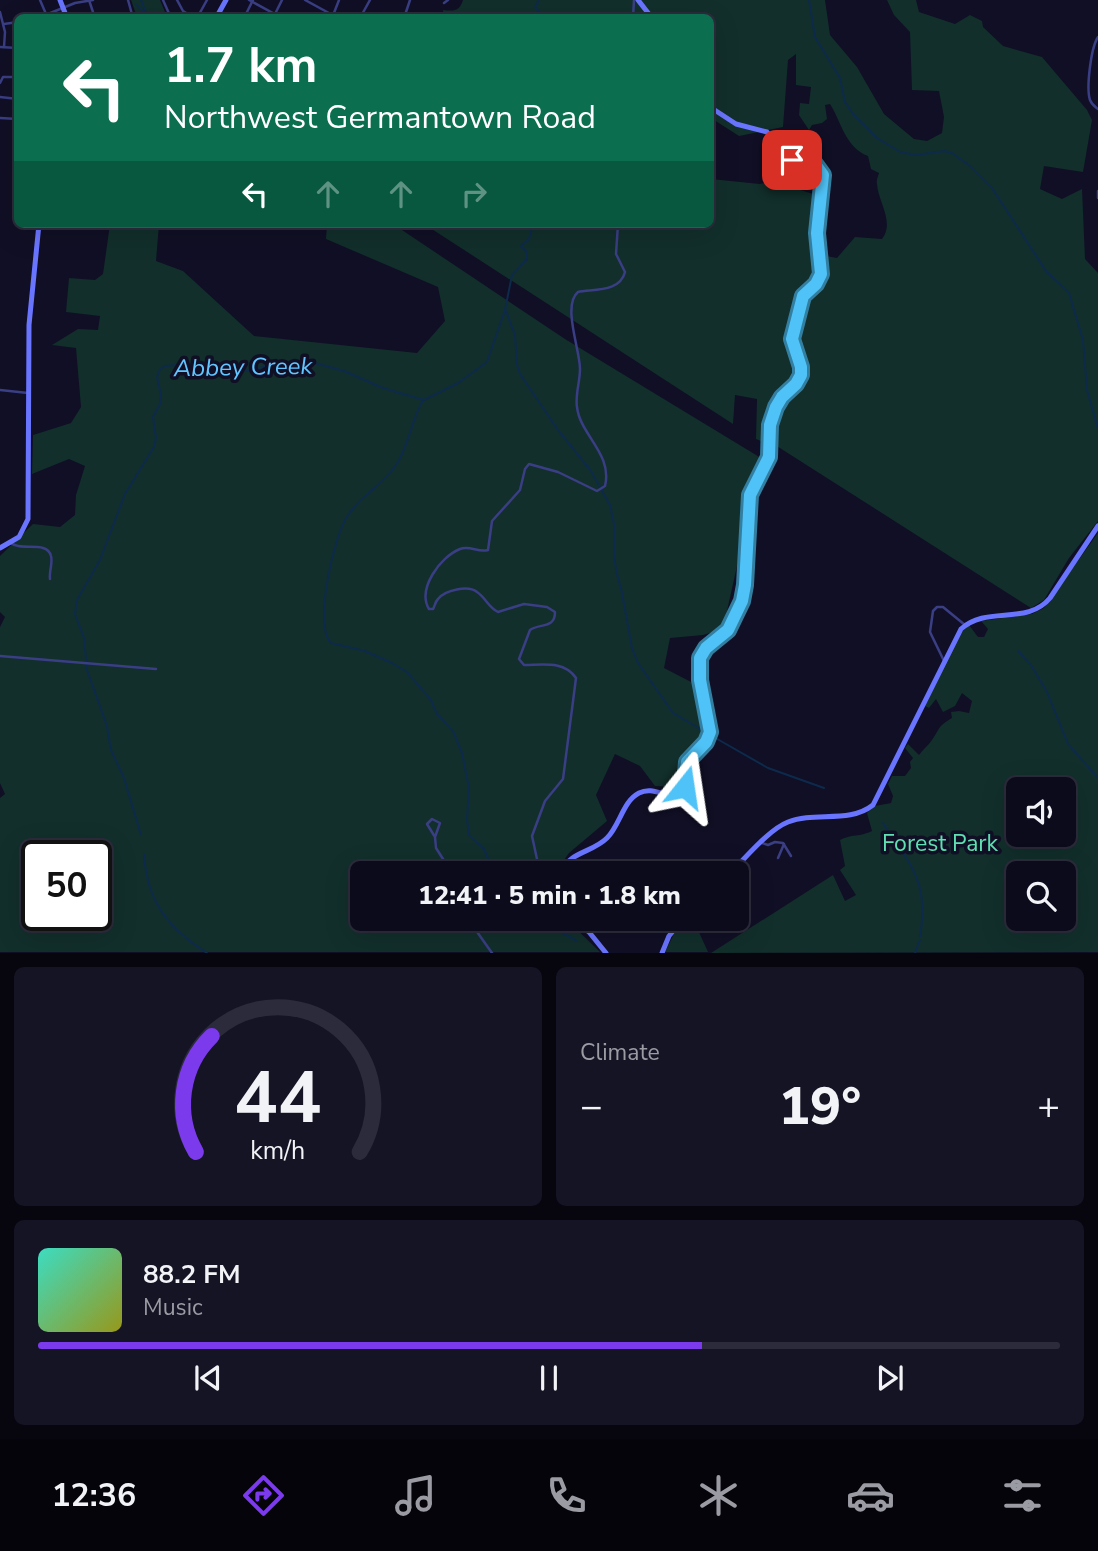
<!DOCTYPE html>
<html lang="en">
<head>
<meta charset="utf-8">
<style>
	:root { --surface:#0c0b1c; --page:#151425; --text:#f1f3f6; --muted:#9a9ba3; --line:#2c2b3b; --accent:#7c3aed }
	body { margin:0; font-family:"Nunito Sans",sans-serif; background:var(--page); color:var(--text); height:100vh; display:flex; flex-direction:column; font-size:26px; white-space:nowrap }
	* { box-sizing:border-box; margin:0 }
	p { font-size:23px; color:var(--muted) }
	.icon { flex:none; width:38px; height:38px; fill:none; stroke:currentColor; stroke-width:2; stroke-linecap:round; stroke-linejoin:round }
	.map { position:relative; height:953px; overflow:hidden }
	.details { display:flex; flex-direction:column; gap:14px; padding:14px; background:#07060f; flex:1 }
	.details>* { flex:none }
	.banner { position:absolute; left:14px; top:14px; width:700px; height:214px; border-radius:10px; box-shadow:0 7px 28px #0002,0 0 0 2px var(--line); background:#0b6e4f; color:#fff; overflow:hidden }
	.buttons { position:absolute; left:1006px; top:777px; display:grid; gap:14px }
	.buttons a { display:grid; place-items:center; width:70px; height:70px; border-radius:10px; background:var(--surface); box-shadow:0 7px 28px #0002,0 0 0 2px var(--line); font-size:35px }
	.speed { position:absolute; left:21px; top:840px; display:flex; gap:14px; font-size:35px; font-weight:700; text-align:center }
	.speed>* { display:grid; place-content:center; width:91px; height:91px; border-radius:50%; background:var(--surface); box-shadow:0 7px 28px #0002,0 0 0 2px var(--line); line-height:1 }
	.speed .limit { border:4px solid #111; border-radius:10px; background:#fff; color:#111 }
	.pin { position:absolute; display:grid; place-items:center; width:60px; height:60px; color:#fff; margin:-30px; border-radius:14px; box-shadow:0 4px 10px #0006 }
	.me { position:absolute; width:77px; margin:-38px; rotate:15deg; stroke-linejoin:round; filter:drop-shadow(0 0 5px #0008) }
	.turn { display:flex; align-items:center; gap:24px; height:147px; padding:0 35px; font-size:32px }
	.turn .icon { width:91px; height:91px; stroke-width:2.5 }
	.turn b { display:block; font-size:49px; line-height:60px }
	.lanes { display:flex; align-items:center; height:66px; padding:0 35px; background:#0003; justify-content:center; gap:35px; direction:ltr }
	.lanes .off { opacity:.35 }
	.big { font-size:52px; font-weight:800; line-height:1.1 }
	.details .tile { flex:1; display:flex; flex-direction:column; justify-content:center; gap:10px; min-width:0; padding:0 24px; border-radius:10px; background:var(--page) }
	.details .dial { align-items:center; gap:0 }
	.dial svg { height:182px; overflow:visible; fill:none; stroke:var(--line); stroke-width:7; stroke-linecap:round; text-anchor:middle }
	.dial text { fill:var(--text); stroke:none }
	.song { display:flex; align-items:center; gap:21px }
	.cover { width:84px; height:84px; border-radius:10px; background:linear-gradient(135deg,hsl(170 70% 55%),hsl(60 70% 35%)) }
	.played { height:7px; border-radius:4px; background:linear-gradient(90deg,var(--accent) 65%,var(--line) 65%) }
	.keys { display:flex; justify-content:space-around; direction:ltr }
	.heat { display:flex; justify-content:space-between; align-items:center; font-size:38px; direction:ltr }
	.details .tiles { flex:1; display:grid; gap:14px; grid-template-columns:1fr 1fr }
	.tile:last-child { grid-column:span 2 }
	.trip { position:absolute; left:350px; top:861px; width:399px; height:70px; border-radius:10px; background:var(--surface); box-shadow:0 7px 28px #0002,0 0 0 2px var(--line); font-weight:800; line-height:70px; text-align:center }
	.dock { display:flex; height:112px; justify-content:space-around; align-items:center; background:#05040b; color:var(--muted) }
	.dock .icon { width:49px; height:49px }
	.dock .current { color:var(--accent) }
	.dock b { font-size:32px; color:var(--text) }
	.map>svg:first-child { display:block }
	.green { fill:#122f2b; fill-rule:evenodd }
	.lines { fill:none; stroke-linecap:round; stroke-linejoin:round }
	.stream { stroke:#0d2a4b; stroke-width:2 }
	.street { stroke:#3a3e84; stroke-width:2.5 }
	.secondary { stroke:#6a75ff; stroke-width:5 }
	.route-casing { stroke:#337fa1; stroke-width:18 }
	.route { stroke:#4fc3f7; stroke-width:12 }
	.labels { text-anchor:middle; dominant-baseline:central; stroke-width:7; stroke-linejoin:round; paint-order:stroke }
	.park-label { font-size:23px; fill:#5ee0b2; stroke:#100f25 }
	.water-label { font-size:24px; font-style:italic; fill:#61c5ff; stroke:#100f25 }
</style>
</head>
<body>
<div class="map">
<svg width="1098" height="953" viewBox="0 0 1098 953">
	<rect width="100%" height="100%" fill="#100f25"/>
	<g class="green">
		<path d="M131,0H160L167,17H137Z"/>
		<path d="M463,0H825L830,35L857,67L884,114L914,139L927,141L942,133L944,117L939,91L912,90L910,32L894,15L887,0H916L919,12L955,24L970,15L982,21L983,27L1003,46L1042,57L1087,110L1092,120L1083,172L1044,166L1040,189L1062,199L1082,189L1085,259L1098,273V521L1069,558L1044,600L1031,608L772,443L778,406L801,384L806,375C803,362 794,349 794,336C794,313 806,295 822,281L821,255L837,258L855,237L882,239C895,222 878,202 877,184C876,180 878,177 879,173L871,169L868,156C845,147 842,123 830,104L825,105L827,119L822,123L812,125L809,130L799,115L800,103L809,104L811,87L796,85V54L788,60L783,127L739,136L711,118L710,18H510L485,15V17L444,18L443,10C454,11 459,12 463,0Z"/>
		<path d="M711,179L760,184L773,181L819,196L813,227L816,260L813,280L804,285C798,301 788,321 789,338C790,350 801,364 798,376C796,385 785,389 780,396C769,409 767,427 766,443L756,439L757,399L735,395L733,424L424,224H710Z"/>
		<path d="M110,224H159L156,261L183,271L254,336L417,353L445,321L438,287L326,239L327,224H393L565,339L761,458L723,629L703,635L670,638L664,668L695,684L706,732L684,756L678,787L655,786L640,766L615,754L596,795L607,821L569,853L555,873H362V919H566L600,952H0V798L5,794L0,783V627L5,617L0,612V556L33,524L60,527L75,515L76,495L85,466L69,459L32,474L33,435L71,423L81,407L76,348L52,345L78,329L98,330L100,316L66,312L69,278L95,280L103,274ZM37,856H96V915H37Z"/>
		<path d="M1098,533V952L711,953L833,875L845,901L856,895L840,870L845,866L840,840C850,834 861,837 872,831L867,813L875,806L891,803L893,796L888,784L892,776H905L911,768L910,762L913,758L905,748L908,744L919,755C923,749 928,746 932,740C941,727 937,727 952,718L951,712L959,711L969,713L972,701L962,693L955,706L943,712L936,699L929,708L925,706L959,635L969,625L978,637H984L988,629L981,621L1032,614L1044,608ZM1018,789H1064V835H1018ZM1018,873H1064V919H1018Z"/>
		<path d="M689,919H693L708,952H665L674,934Z"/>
	</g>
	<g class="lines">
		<g class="stream">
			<path d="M141,0L148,18"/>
			<path d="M539,0L535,7L544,18"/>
			<path d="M809,0L815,37L840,78L845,102L853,114L877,138L900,152L916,155L945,151L952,153L970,166L992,188L1046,271L1069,293L1083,340L1087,390L1098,429"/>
			<path d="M136,4L147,15"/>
			<path d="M506,311L515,335L517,365L520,374L558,430L591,471L610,505L614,524V557L617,574L622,593L632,648L638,663L673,713L707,733"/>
			<path d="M423,400C411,420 409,446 396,465C383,485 363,494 348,515C334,535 313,626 331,643L365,651L392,663L407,672L431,700L437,714L453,731L462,753L469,788L467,819L469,835L484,849L494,873"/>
			<path d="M1018,651L1031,665L1047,692L1068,744L1098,778"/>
			<path d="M712,736L768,768L824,788"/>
			<path d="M883,823C912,867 929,882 920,937"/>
			<path d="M141,835L124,778L111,750L107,726L87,670L84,638L75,614L77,600L100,560L125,494L154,447L156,438L153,417L160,404L161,395L157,377L160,369L165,366L178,365L216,371L249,370L287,362H311L344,371L383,388L424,400L458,383L487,362L505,310L512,275L527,259V252L521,246L529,239L533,224"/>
			<path d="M144,854C147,902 168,928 207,953"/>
			<path d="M537,919L577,941"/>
			<path d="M915,953L920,940"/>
		</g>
		<g class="street">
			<path d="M40,0L46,14"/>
			<path d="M89,0L95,18"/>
			<path d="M128,0L133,18"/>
			<path d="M163,0L171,18"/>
			<path d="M177,0L183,11L194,18"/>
			<path d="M249,0L282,18"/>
			<path d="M305,0L338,18"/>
			<path d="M444,3L448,0"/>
			<path d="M0,12L5,32L4,47"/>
			<path d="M38,18L75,3L93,0"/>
			<path d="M123,18L132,15"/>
			<path d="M197,18L207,0"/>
			<path d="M244,18L253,0"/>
			<path d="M273,18L282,0"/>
			<path d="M332,18L339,0"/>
			<path d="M360,18L370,0"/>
			<path d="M404,18L410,0"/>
			<path d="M633,18L634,0"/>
			<path d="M4,24L18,22"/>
			<path d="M1098,37C1091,47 1086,88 1090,100C1092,105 1094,106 1098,109"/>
			<path d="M0,47L18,48"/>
			<path d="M0,83L3,77H18"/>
			<path d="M0,97L18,99"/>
			<path d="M0,118L18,119"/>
			<path d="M1098,191V198"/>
			<path d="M0,390L28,393"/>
			<path d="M11,543C21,552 47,540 51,556C53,563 49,571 50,579"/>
			<path d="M0,656L156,669"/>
			<path d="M944,661L930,632L933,611L937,607H943L965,625"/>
			<path d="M435,837L440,823L432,819L427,824L435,837L436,848L452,873"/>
			<path d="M762,843L768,845L775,842L783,843L791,856"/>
			<path d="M778,858L784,844"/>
			<path d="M540,873L532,836L545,801L563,779L576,678C564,660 541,665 524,665L519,659L530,630C540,623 555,629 555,612L547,607L524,604L498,612C488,607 486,598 477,592C468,585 445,590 438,599C435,602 435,606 433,609H429C417,589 440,557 460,549C470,545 478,553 488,550L492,521L520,490L525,469L529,464L558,472L597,491L605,486C613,454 580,435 577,407C575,395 580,382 580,369C580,350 562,305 578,292C595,289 620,292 625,272L616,254L618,224"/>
			<path d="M472,919L475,929L492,953"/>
		</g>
		<g class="secondary">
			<path d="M60,0L67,18"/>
			<path d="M638,0L652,18"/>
			<path d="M216,18L226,0"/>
			<path d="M0,548L19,537L28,519L29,325L39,224"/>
			<path d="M560,873C570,851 592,853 607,838C620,825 623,801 639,793C655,785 667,801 681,793L685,785L687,762L709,737V723L700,681V658L709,644L727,632L742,601L745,585L750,495L769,457L770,425L776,406L782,397L798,382L801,375V367L793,345L792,336L802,298L817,282L821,273L817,236L823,180L821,171L815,165L786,157L767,132L736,124L710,107"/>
			<path d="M730,873C746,858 768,830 788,822C815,811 849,824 873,805L961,629C987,605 1027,626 1050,598L1098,526"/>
			<path d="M572,919L589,932L606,953"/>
			<path d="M662,953L669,936L683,919"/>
		</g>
	</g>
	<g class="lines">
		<defs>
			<path id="route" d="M685,787L687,762L706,742L710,732L700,680V658L706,648L728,630L742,601L745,585L750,495L769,457L770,425L776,407L782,397L796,384L801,375V367L792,339L803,296L816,284L821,274L817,233L823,175L815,164L792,160"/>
		</defs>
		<use href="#route" class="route-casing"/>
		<use href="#route" class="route"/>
	</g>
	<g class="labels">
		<g class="park-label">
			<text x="940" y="843">Forest Park</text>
		</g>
		<g class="water-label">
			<text transform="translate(243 367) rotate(-1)">Abbey Creek</text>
		</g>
	</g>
</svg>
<div class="buttons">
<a><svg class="icon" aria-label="sound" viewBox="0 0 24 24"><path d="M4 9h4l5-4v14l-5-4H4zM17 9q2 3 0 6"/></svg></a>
<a><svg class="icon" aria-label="search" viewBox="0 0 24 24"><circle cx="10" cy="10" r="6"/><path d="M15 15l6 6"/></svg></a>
</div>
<div class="speed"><div class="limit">50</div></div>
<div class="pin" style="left:792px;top:160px;background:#d93025"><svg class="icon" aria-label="arrive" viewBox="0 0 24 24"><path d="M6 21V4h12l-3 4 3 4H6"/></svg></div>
<svg class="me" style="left:685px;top:787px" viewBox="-20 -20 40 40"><path d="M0-17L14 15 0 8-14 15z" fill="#4fc3f7" stroke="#fff" stroke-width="4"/></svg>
<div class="trip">12:41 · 5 min · 1.8 km</div>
<div class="banner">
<div class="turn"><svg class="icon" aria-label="left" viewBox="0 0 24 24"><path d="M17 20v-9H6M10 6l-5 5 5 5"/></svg><div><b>1.7 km</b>Northwest Germantown Road</div></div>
<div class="lanes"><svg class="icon" aria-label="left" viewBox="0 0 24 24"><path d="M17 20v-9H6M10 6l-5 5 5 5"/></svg><svg class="icon off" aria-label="ahead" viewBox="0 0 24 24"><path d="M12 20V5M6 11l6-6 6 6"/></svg><svg class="icon off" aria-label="ahead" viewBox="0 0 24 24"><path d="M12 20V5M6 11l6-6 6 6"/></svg><svg class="icon off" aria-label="right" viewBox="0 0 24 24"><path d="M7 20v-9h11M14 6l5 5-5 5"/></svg></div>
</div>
</div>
<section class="details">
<div class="tiles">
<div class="tile dial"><svg viewBox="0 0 100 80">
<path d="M14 69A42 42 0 1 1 86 69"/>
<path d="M14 69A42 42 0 0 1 21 18" stroke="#7c3aed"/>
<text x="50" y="56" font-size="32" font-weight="700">44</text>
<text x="50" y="72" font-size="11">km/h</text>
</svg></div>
<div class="tile"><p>Climate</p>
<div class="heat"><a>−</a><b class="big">19°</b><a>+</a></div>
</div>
<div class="tile">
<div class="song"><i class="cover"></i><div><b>88.2 FM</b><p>Music</p></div></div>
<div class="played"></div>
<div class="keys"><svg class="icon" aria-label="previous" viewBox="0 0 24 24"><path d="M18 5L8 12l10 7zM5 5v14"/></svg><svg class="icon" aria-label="pause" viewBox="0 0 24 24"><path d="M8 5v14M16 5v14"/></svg><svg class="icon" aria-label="next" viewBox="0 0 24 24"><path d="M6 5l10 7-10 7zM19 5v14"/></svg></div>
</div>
</div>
</section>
<nav class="dock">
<b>12:36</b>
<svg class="icon current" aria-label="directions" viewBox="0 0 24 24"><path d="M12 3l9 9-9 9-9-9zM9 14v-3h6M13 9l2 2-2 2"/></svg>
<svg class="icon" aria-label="music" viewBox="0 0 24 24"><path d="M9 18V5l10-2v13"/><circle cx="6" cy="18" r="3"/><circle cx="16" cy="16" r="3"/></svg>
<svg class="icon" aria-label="phone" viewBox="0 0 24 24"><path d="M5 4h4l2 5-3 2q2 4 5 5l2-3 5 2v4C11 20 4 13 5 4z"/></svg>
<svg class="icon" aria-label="climate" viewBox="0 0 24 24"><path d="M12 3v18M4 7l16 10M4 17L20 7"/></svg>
<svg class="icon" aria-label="car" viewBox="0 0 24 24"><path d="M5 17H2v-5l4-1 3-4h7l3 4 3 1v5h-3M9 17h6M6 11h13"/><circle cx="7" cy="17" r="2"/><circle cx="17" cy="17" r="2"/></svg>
<svg class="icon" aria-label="filters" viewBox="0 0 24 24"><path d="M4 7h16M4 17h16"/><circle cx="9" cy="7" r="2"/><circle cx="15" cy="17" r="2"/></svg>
</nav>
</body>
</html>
